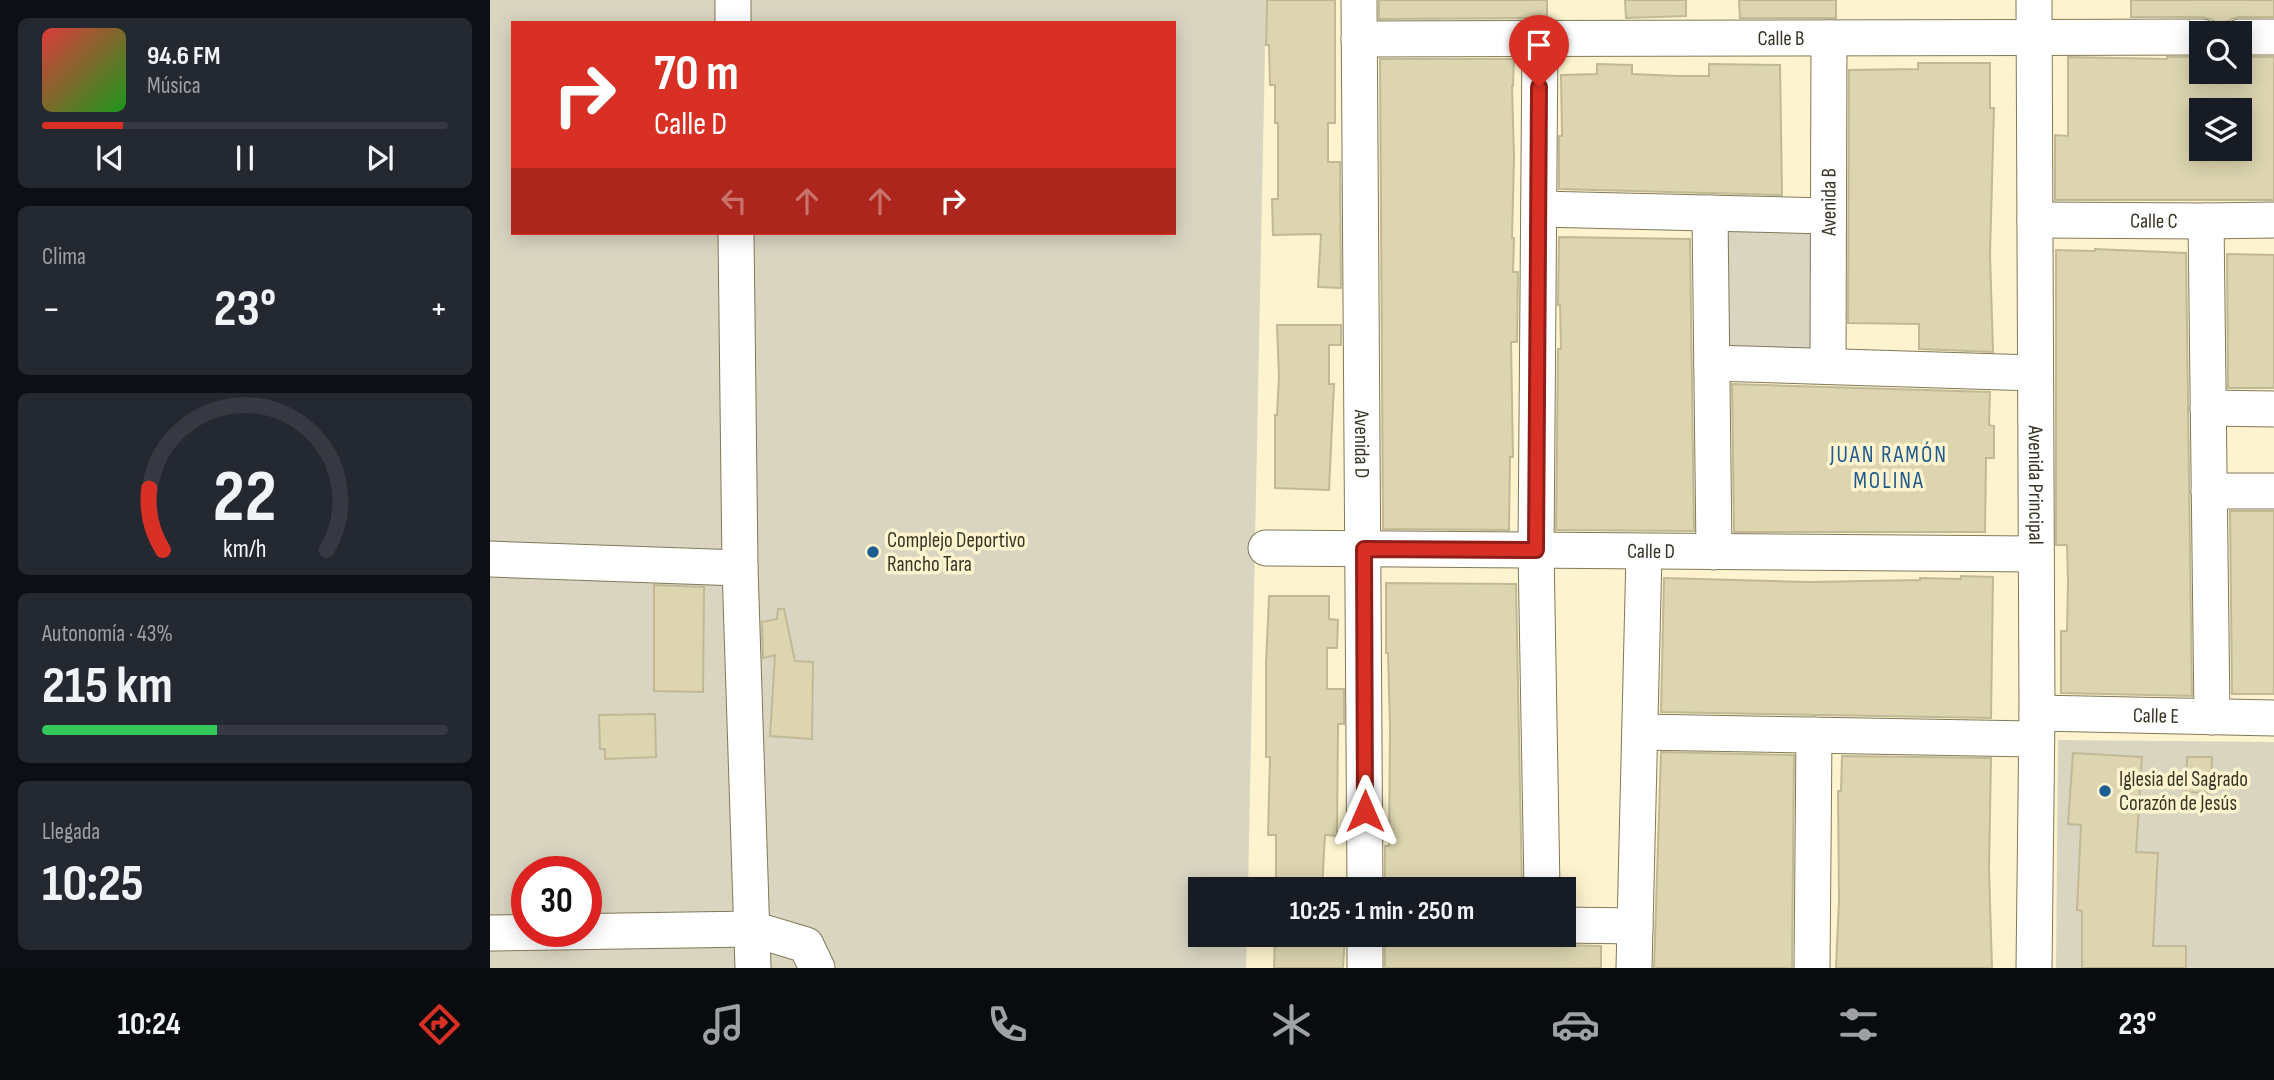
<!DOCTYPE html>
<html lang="es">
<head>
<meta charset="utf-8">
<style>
	:root { --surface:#171b24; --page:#242831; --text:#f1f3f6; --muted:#9ea1a6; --line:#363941; --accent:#d93025 }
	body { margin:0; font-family:"Sofia Sans Condensed",sans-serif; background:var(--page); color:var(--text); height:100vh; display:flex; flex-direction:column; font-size:26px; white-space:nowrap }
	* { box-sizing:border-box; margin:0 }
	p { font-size:23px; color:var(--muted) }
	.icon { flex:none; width:38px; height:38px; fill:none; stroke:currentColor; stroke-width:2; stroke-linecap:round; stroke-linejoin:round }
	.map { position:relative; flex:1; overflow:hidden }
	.panel { display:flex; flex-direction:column; gap:18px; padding:18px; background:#0d0f14; width:490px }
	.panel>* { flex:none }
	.top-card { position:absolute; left:21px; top:21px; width:665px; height:214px; border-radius:0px; box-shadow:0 4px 18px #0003; background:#d93025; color:#fff; overflow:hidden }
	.tools { position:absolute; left:1699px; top:21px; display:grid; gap:14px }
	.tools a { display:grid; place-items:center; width:63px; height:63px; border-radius:0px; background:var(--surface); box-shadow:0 4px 18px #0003; font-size:35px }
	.speed { position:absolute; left:21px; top:856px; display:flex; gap:14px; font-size:35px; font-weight:700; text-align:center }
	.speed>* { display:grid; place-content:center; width:91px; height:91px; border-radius:50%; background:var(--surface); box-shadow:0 4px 18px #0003; line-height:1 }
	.speed .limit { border:10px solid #d22; background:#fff; color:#111 }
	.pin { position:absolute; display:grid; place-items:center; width:60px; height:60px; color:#fff; margin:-72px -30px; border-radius:50% 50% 50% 0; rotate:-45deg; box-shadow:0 0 7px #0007 }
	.pin .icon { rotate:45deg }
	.me { position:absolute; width:77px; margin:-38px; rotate:0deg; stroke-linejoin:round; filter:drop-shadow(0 0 5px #0008) }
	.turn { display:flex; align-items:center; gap:24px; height:147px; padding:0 28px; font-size:32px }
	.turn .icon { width:91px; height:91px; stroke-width:2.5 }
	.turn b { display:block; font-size:49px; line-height:60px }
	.lanes { display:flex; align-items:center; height:66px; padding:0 28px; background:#0003; justify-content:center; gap:35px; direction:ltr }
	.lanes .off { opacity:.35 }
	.big { font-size:52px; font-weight:700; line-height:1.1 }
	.panel .card { flex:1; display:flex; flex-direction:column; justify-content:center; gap:10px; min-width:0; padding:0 24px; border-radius:10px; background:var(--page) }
	.panel .dial { align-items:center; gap:0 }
	.dial svg { height:182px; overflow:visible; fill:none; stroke:var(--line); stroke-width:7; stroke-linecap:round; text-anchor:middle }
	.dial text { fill:var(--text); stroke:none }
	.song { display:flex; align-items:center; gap:21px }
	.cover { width:84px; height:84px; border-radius:10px; background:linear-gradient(135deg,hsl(0 70% 55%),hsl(120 70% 35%)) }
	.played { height:7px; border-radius:4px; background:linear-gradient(90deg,var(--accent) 20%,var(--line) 20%) }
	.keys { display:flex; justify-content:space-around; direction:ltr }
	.heat { display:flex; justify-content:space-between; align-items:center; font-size:38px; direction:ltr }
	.charge { height:10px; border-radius:5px; background:linear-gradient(90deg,#34c759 43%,var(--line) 0) }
	.trip { position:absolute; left:698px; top:877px; width:388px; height:70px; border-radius:0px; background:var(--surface); box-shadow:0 4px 18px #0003; font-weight:700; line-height:70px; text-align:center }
	.tabs { display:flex; height:112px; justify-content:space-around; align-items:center; background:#090b0e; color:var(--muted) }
	.tabs .icon { width:49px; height:49px }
	.tabs .on { color:var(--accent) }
	.tabs b { font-size:32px; color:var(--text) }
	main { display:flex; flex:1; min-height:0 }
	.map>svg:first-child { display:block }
	.green { fill:#d9d5c1; fill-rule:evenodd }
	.building { fill:#ddd5b0; stroke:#c1b996; stroke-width:2; fill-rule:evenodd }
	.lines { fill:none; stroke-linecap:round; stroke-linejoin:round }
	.minor-casing { stroke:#817958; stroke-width:37 }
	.minor { stroke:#fff; stroke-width:35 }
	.route-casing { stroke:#8d1f18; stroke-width:18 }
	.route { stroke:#d93025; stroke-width:12 }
	.poi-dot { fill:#1c5d93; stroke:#fdf4cf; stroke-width:2.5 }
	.labels { text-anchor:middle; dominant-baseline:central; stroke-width:7; stroke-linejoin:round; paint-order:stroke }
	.street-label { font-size:21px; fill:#383527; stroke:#fdf4cf }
	.poi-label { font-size:21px; fill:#383527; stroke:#fdf4cf; text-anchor:start }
	.neighbourhood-label { font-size:23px; letter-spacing:2px; fill:#215a8c; stroke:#fdf4cf }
</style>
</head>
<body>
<main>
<section class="panel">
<div class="card">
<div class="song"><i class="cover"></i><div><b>94.6 FM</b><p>Música</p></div></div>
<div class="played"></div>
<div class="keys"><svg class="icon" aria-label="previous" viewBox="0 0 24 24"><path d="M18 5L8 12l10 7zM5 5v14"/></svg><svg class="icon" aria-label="pause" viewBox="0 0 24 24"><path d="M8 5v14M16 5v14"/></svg><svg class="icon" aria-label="next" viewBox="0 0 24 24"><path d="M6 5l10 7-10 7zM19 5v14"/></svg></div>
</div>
<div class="card"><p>Clima</p>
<div class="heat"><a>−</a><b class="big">23°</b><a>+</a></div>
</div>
<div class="card dial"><svg viewBox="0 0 100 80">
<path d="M14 69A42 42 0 1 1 86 69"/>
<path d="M14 69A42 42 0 0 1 8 42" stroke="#d93025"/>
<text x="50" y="56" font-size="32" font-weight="700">22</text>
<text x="50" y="72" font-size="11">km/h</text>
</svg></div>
<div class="card"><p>Autonomía · 43%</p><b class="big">215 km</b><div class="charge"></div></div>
<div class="card"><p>Llegada</p><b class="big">10:25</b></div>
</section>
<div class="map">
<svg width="1784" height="968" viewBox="0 0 1784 968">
	<rect width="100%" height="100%" fill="#fdf4cf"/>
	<g class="green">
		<path d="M0,0H776L758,889H710V934L757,935L756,968H0ZM23,23H684V233H23ZM37,872H96V931H37Z"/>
		<path d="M1236,227L1320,228L1323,350L1238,351Z"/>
		<path d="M1568,740L1784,742V968H1566Z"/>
	</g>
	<g class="building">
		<path d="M777,0H845V123H838V162H850L851,288L828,287L831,234L783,235L782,199H788V123H785V85H780L779,45H776Z"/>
		<path d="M889,0H1057V18L889,19Z"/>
		<path d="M1135,0H1196V16L1136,18Z"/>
		<path d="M1249,0H1346V18H1250Z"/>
		<path d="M1641,0H1784V17H1749L1741,19L1735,24H1727L1721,19L1712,17H1641Z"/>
		<path d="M1578,57L1677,59V57H1711V72H1752V57H1784V200H1565V135L1578,136ZM1711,110H1752L1751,149H1710Z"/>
		<path d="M890,59H1024L1023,86H1022L1024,157L1022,238H1024L1023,272H1028L1027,342H1021L1023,457H1020L1019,530L893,529Z"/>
		<path d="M1428,63H1500V108H1504L1500,254L1503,352L1429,349V324L1358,323L1359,70L1428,69Z"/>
		<path d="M1107,64L1142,65V74L1188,76H1219V64L1290,65L1292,195L1069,189V136H1072L1071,75L1107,74Z"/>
		<path d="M1069,237L1200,239L1204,531L1066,530L1068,349H1071L1070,305H1068Z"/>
		<path d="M1605,249L1696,253L1702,696L1571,693V631H1577L1578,581L1577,545H1566V250L1605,251Z"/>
		<path d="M1737,254L1784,255V388H1738Z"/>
		<path d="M787,325H851V345H839V384H844L839,490L785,488V415H787L789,376Z"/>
		<path d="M1242,384L1500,392L1499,425L1504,426V458H1496L1495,532H1244Z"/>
		<path d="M1740,511H1784V694H1742Z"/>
		<path d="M1471,576L1503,577L1501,718L1171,712L1174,578L1319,582L1430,580V578L1471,579Z"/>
		<path d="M896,583L1026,584L1032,889H895V846H899L900,727L898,653H896Z"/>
		<path d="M164,585L214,587L213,692L164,691Z"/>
		<path d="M779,596H839V619L848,620L847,648H837V689H854V724H848L847,836L835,835L832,889H786V835H778L780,757H776V664Z"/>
		<path d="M288,609H294L305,661L323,662L322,739L280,736L285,655L273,658L272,622L287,619Z"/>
		<path d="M165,714L166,757L115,759V749H110L109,715Z"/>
		<path d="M1171,752L1304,755L1302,968H1164Z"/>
		<path d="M1583,753L1652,757L1646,852L1668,853L1663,946H1696V968H1592V911L1587,910L1591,825L1578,824Z"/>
		<path d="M1352,756L1501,758L1499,869L1502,968H1346L1349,899L1348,791H1351Z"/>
		<path d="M1697,757H1722L1721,793L1696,792Z"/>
		<path d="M785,934H855L853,968H784Z"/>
		<path d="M970,937H1059L1064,943L1073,945L1111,946V968H895V939L970,940Z"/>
	</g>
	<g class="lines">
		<defs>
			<g id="minor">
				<path d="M243,0V23"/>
				<path id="s1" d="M869,0L875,889"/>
				<path id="s2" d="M1544,0L1547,713L1544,968"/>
				<path d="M1750,37H1784"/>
				<path d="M1050,38L1046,550L1052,889"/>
				<path id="s3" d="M869,39L1712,37"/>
				<path d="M1049,209L1338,216"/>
				<path d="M1220,213L1224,552"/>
				<path id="s4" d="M1545,220L1716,221L1784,220"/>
				<path d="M1716,221L1722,717"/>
				<path d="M246,233L250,568L263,968"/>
				<path d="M1222,363L1545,373"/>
				<path id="s5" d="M1338,366L1339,38"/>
				<path d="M1718,408L1784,409"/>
				<path d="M1719,491H1784"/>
				<path id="s6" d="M776,548L1546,554"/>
				<path d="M0,559L250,568"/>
				<path id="s7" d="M1547,713L1784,718"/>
				<path d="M1150,732L1546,739"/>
				<path d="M1074,925L1145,926"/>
				<path d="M0,933L263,929L316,945L327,968"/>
				<path d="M875,934V968"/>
				<path d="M1144,968L1154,553"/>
				<path d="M1322,968L1324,735"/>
			</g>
		</defs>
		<use href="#minor" class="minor-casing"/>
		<use href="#minor" class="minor"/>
	</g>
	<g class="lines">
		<defs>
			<path id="route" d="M875,811L874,549L1046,550L1049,87"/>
		</defs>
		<use href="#route" class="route-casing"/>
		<use href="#route" class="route"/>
	</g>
	<g class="poi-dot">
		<circle cx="383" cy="552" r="7"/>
		<circle cx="1615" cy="791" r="7"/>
	</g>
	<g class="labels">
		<g class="street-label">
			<text stroke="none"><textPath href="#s3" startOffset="422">Calle B</textPath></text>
			<text stroke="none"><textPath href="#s5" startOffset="164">Avenida B</textPath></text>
			<text stroke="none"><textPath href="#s4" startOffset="119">Calle C</textPath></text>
			<text stroke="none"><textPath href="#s1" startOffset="444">Avenida D</textPath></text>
			<text stroke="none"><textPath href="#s2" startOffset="485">Avenida Principal</textPath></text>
			<text stroke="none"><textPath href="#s6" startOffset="385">Calle D</textPath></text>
			<text stroke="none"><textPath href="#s7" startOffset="119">Calle E</textPath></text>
		</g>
		<g class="poi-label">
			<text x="397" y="540">Complejo Deportivo<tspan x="397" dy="24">Rancho Tara</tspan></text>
			<text x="1629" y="779">Iglesia del Sagrado<tspan x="1629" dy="24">Corazón de Jesús</tspan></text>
		</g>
		<g class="neighbourhood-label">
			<text x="1399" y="455">JUAN RAMÓN<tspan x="1399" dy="26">MOLINA</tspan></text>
		</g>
	</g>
</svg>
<div class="tools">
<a><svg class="icon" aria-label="search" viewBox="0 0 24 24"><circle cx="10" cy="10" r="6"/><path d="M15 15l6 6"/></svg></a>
<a><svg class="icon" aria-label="layers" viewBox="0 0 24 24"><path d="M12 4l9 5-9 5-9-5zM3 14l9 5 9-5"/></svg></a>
</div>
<div class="speed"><div class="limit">30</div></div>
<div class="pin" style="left:1049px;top:87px;background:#d93025"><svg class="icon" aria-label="arrive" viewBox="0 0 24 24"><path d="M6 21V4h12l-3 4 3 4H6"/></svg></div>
<svg class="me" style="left:875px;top:811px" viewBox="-20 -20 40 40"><path d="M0-17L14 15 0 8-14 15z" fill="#d93025" stroke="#fff" stroke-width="4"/></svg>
<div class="trip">10:25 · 1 min · 250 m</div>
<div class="top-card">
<div class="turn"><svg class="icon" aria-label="right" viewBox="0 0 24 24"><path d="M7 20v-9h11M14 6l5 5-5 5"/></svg><div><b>70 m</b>Calle D</div></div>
<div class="lanes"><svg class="icon off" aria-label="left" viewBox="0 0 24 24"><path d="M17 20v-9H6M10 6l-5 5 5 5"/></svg><svg class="icon off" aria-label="ahead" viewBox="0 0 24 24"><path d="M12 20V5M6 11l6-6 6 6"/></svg><svg class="icon off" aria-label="ahead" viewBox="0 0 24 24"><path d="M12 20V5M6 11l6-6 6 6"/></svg><svg class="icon" aria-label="right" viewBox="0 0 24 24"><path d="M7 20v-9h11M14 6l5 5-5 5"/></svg></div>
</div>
</div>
</main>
<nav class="tabs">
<b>10:24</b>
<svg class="icon on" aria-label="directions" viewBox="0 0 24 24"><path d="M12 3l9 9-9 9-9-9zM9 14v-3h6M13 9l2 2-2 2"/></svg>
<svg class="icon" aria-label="music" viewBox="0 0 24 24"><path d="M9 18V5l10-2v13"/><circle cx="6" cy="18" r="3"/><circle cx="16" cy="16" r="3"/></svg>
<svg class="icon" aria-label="phone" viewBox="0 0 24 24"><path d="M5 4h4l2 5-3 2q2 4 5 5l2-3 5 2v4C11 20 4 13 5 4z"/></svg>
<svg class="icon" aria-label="climate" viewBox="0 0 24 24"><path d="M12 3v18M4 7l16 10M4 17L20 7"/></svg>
<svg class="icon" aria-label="car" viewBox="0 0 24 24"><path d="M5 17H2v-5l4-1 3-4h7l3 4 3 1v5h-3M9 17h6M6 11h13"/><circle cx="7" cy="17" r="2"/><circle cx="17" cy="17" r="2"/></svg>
<svg class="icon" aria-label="filters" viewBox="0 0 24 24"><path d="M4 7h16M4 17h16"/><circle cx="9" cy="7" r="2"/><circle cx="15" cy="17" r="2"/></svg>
<b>23°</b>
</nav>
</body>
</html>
